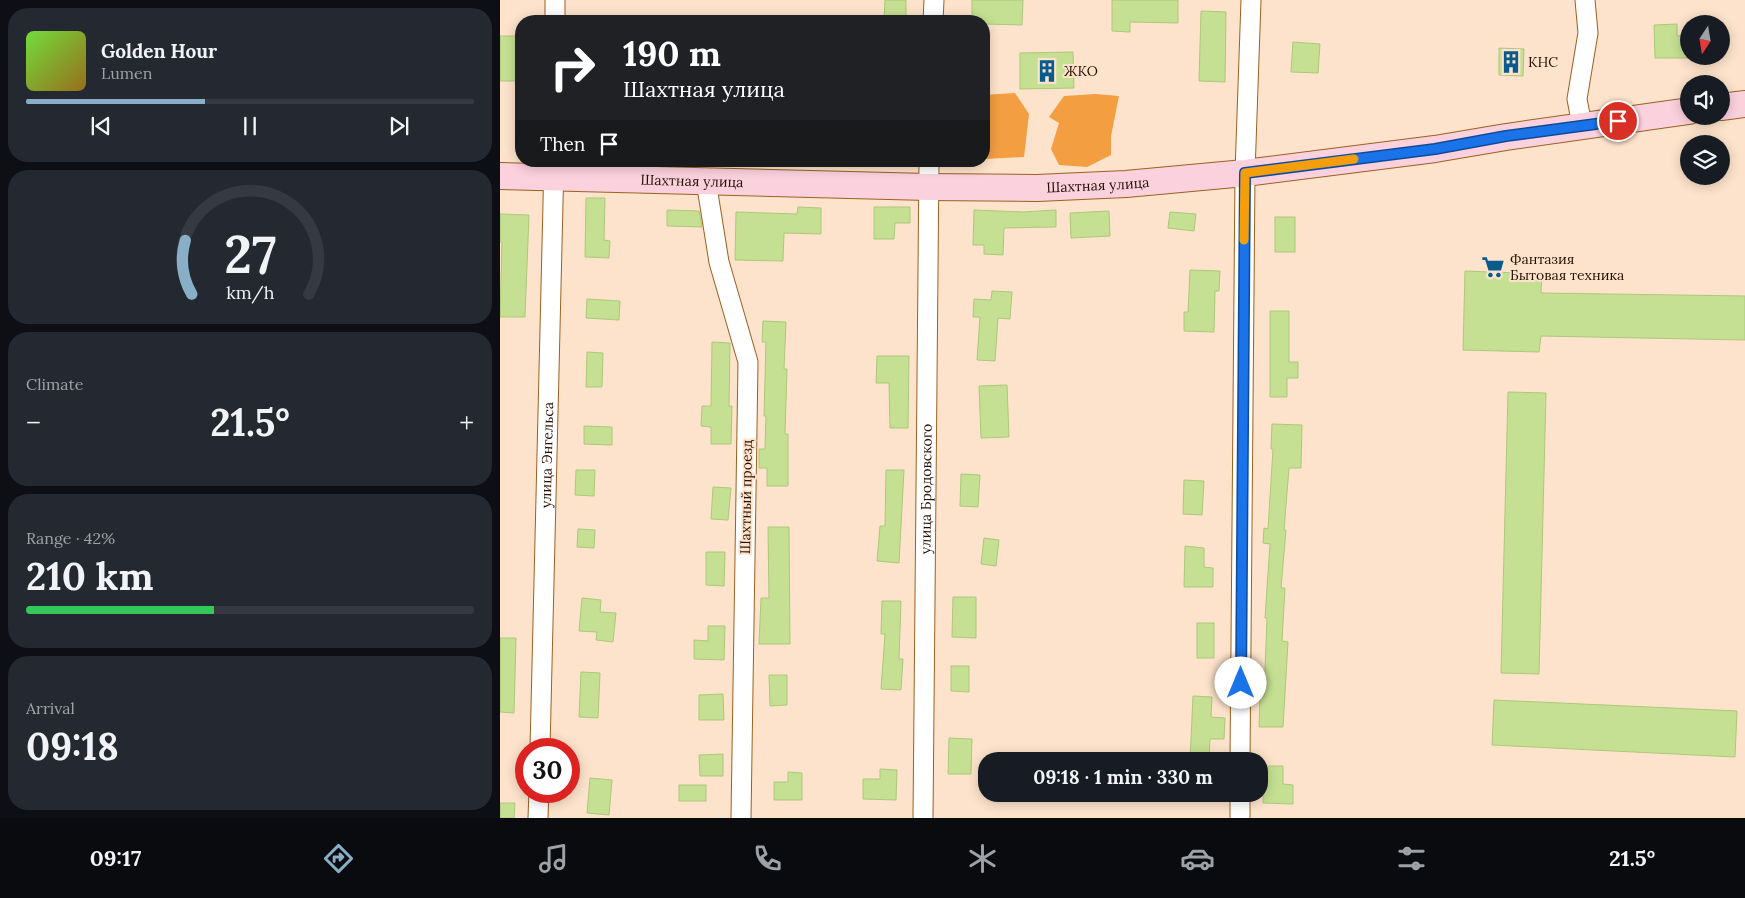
<!DOCTYPE html>
<html lang="en">
<head>
<meta charset="utf-8">
<style>
	:root { --surface:#171b24; --page:#242831; --text:#f1f3f6; --muted:#9ea1a6; --line:#363941; --accent:#89aec7 }
	body { margin:0; font-family:Lora,serif; background:var(--page); color:var(--text); height:100vh; display:flex; flex-direction:column; font-size:19px; white-space:nowrap }
	* { box-sizing:border-box; margin:0 }
	p { font-size:16px; color:var(--muted) }
	.icon { flex:none; width:28px; height:28px; fill:none; stroke:currentColor; stroke-width:2; stroke-linecap:round; stroke-linejoin:round }
	.map { position:relative; flex:1; overflow:hidden }
	.side { display:flex; flex-direction:column; gap:8px; padding:8px; background:#0d0f14; width:500px }
	.side>* { flex:none }
	.top-card { position:absolute; left:15px; top:15px; width:475px; height:152px; border-radius:20px; box-shadow:0 2px 12px #0003; background:#202124; color:#fff; overflow:hidden }
	.needle { width:32px; rotate:192deg }
	.fabs { position:absolute; left:1180px; top:15px; display:grid; gap:10px }
	.fabs a { display:grid; place-items:center; width:50px; height:50px; border-radius:50%; background:var(--surface); box-shadow:0 2px 12px #0003; font-size:25px }
	.speed { position:absolute; left:15px; top:738px; display:flex; gap:10px; font-size:25px; font-weight:700; text-align:center }
	.speed>* { display:grid; place-content:center; width:65px; height:65px; border-radius:50%; background:var(--surface); box-shadow:0 2px 12px #0003; line-height:1 }
	.speed .limit { border:8px solid #d22; background:#fff; color:#111 }
	.pin { position:absolute; display:grid; place-items:center; width:42px; height:42px; color:#fff; margin:-21px; border:2px solid #fff; border-radius:50%; box-shadow:0 1px 5px #0007 }
	.me { position:absolute; width:55px; margin:-28px; rotate:0deg; stroke-linejoin:round; filter:drop-shadow(0 0 4px #0008) }
	.turn { display:flex; align-items:center; gap:18px; height:105px; padding:0 25px; font-size:22px }
	.turn .icon { width:65px; height:65px; stroke-width:2.5 }
	.turn b { display:block; font-size:35px; line-height:42px }
	.then { display:flex; align-items:center; height:48px; padding:0 25px; background:#0003; gap:10px; font-size:19px }
	.big { font-size:38px; font-weight:800; line-height:1.1 }
	.side .card { flex:1; display:flex; flex-direction:column; justify-content:center; gap:8px; min-width:0; padding:0 18px; border-radius:20px; background:var(--page) }
	.side .dial { align-items:center; gap:0 }
	.dial svg { height:130px; overflow:visible; fill:none; stroke:var(--line); stroke-width:7; stroke-linecap:round; text-anchor:middle }
	.dial text { fill:var(--text); stroke:none }
	.song { display:flex; align-items:center; gap:15px }
	.cover { width:60px; height:60px; border-radius:8px; background:linear-gradient(135deg,hsl(100 70% 55%),hsl(40 70% 35%)) }
	.played { height:5px; border-radius:2px; background:linear-gradient(90deg,var(--accent) 40%,var(--line) 40%) }
	.keys { display:flex; justify-content:space-around; direction:ltr }
	.heat { display:flex; justify-content:space-between; align-items:center; font-size:28px; direction:ltr }
	.charge { height:8px; border-radius:4px; background:linear-gradient(90deg,#34c759 42%,var(--line) 0) }
	.trip { position:absolute; left:478px; top:752px; width:290px; height:50px; border-radius:20px; background:var(--surface); box-shadow:0 2px 12px #0003; font-weight:800; line-height:50px; text-align:center }
	.menu { display:flex; height:80px; justify-content:space-around; align-items:center; background:#090b0e; color:var(--muted) }
	.menu .icon { width:35px; height:35px }
	.menu .on { color:var(--accent) }
	.menu b { font-size:22px; color:var(--text) }
	main { display:flex; flex:1; min-height:0 }
	.map>svg:first-child { display:block }
	.forest { fill:#f39e41 }
	.building { fill:#c5e092; stroke:#adc87a }
	.lines { fill:none; stroke-linecap:round; stroke-linejoin:round }
	.street-casing { stroke:#9a6121; stroke-width:21 }
	.secondary-casing { stroke:#9a6121; stroke-width:28 }
	.street { stroke:#fff; stroke-width:19 }
	.secondary { stroke:#fbd1de; stroke-width:26 }
	.route-casing { stroke:#114b97; stroke-width:12 }
	.route { stroke:#1a73e8; stroke-width:9 }
	.slow { stroke:#f59e0b; stroke-width:9 }
	.labels { text-anchor:middle; dominant-baseline:central; stroke-width:4; stroke-linejoin:round; paint-order:stroke }
	.poi-label { font-size:14px; fill:#250f00; stroke:#fde3cb; text-anchor:start }
	.street-label { font-size:14px; fill:#250f00; stroke:#fde3cb }
</style>
</head>
<body>
<main>
<section class="side">
<div class="card">
<div class="song"><i class="cover"></i><div><b>Golden Hour</b><p>Lumen</p></div></div>
<div class="played"></div>
<div class="keys"><svg class="icon" aria-label="previous" viewBox="0 0 24 24"><path d="M18 5L8 12l10 7zM5 5v14"/></svg><svg class="icon" aria-label="pause" viewBox="0 0 24 24"><path d="M8 5v14M16 5v14"/></svg><svg class="icon" aria-label="next" viewBox="0 0 24 24"><path d="M6 5l10 7-10 7zM19 5v14"/></svg></div>
</div>
<div class="card dial"><svg viewBox="0 0 100 80">
<path d="M14 69A42 42 0 1 1 86 69"/>
<path d="M14 69A42 42 0 0 1 10 36" stroke="#89aec7"/>
<text x="50" y="56" font-size="32" font-weight="700">27</text>
<text x="50" y="72" font-size="11">km/h</text>
</svg></div>
<div class="card"><p>Climate</p>
<div class="heat"><a>−</a><b class="big">21.5°</b><a>+</a></div>
</div>
<div class="card"><p>Range · 42%</p><b class="big">210 km</b><div class="charge"></div></div>
<div class="card"><p>Arrival</p><b class="big">09:18</b></div>
</section>
<div class="map">
<svg width="1245" height="818" viewBox="0 0 1245 818">
	<rect width="100%" height="100%" fill="#fde3cb"/>
	<g class="forest">
		<path d="M515,93L529,114L524,157L484,159V95Z"/>
		<path d="M595,94L619,96L611,136V155L587,167L559,165L551,149L559,123L549,117L564,96Z"/>
	</g>
	<g class="building">
		<path d="M385,0H406V21H384Z"/>
		<path d="M472,0H523L522,25L484,24V21H472Z"/>
		<path d="M612,0H678V23L630,22V32L612,31Z"/>
		<path d="M701,11L726,12L725,82L699,81Z"/>
		<path d="M1177,24V36L1189,35V58H1155L1154,25Z"/>
		<rect x="0" y="36" width="21" height="45"/>
		<path d="M793,42L820,44L818,73L791,72Z"/>
		<path d="M999,48L1024,49L1023,76L999,75Z"/>
		<path d="M573,52L574,88L520,89V53Z"/>
		<path d="M86,198H105L104,240L110,241L109,258L85,257Z"/>
		<path d="M298,207L321,208V234L284,233L283,261L235,260L236,212L297,214Z"/>
		<path d="M374,207H410V223H395L394,239H374Z"/>
		<path d="M167,210L199,211L202,227L167,226Z"/>
		<path d="M474,210L523,212L556,210V227L504,228L503,255L484,254V245H473Z"/>
		<path d="M609,211L610,236L571,238L570,213Z"/>
		<path d="M670,212L696,214L694,231L668,228Z"/>
		<path d="M0,214L29,215L25,317H0L2,242H0Z"/>
		<rect x="775" y="217" width="20" height="35"/>
		<path d="M690,270L720,271L719,291H715L714,332L684,331V312H688Z"/>
		<path d="M965,271L1042,274L1041,293L1245,296V340L1041,336L1039,352L963,350Z"/>
		<path d="M492,291L512,292L510,319L498,318L495,361L477,360L480,317H473L474,299L491,300Z"/>
		<path d="M87,299L120,301L119,320L86,318Z"/>
		<path d="M770,311H789V362H798V378H787V397H770Z"/>
		<path d="M263,321L286,322L284,369H287L285,434H288V486H267V468H259V449H265L266,416H264L266,342H262Z"/>
		<path d="M212,342L230,343L229,406H232L231,444H211V427L201,426L202,406H211Z"/>
		<path d="M87,352L103,353L102,387H86Z"/>
		<path d="M377,356H409L408,428H390L389,383H376Z"/>
		<path d="M507,385L509,437L481,438L479,386Z"/>
		<path d="M1008,392L1046,393L1039,674L1001,673Z"/>
		<path d="M772,424L802,425L801,468H789L784,530H786L781,588H785L782,641L788,642L783,727H759L760,697H764L767,618H765L770,544L763,543L764,528L768,529L773,449H771Z"/>
		<path d="M84,426L112,427V445L84,444Z"/>
		<path d="M76,470H95L94,496L75,495Z"/>
		<path d="M386,470H404L399,563L377,561L380,526H385Z"/>
		<path d="M461,474L480,475L478,507L460,506Z"/>
		<path d="M684,480L704,481L702,515L683,514Z"/>
		<path d="M213,487L231,488L228,520L211,519Z"/>
		<path d="M268,527H289L290,644H259L261,598H269Z"/>
		<path d="M78,529L95,530L94,548L77,547Z"/>
		<path d="M484,538L499,540L496,566L481,564Z"/>
		<path d="M685,546L704,548V567L713,568V587H684Z"/>
		<path d="M206,552H225L224,586L206,585Z"/>
		<path d="M453,597H476V638L452,637Z"/>
		<path d="M82,598L101,600L100,612L116,613L113,642L96,640L97,632L79,631Z"/>
		<path d="M382,601H401L399,659H403L401,690L381,689L385,634H381Z"/>
		<rect x="697" y="623" width="17" height="35"/>
		<path d="M208,626H225L224,660L194,659V640L208,641Z"/>
		<path d="M0,638H16L14,713L0,712Z"/>
		<path d="M451,666H469V692L451,691Z"/>
		<path d="M81,672L100,673L98,718L79,717Z"/>
		<path d="M269,675H287V705L270,706Z"/>
		<path d="M223,694L224,720H199V695Z"/>
		<path d="M693,696L712,697L711,717L725,718L724,739H710L709,761H690Z"/>
		<path d="M994,700L1237,711L1235,757L992,745Z"/>
		<path d="M449,738L472,739L471,774H448Z"/>
		<path d="M223,754V776H200L199,755Z"/>
		<path d="M764,766H783V784L793,785V804L763,803Z"/>
		<path d="M380,769L397,770L396,800L363,799V779H380Z"/>
		<path d="M288,772L302,773V800H274V782H288Z"/>
		<path d="M90,778L112,780L109,815L87,813Z"/>
		<rect x="179" y="785" width="27" height="16"/>
		<path d="M0,803H15L14,818H0Z"/>
	</g>
	<g class="lines">
		<defs>
			<g id="street">
				<path d="M55,21V0"/>
				<path d="M433,21L434,0"/>
				<path d="M1082,125L1077,99L1088,33L1085,0"/>
				<path d="M206,181L219,262L248,362L241,818"/>
				<path id="s1" d="M40,749L54,161"/>
				<path d="M740,761L745,173L751,0"/>
				<path d="M38,818L39,791"/>
				<path id="s2" d="M423,818L429,161"/>
				<path d="M740,818V794"/>
			</g>
			<g id="secondary">
				<path d="M1221,107L1245,104"/>
				<path id="s3" d="M0,176L428,187L537,188L626,184L745,173L935,149L1006,137L1189,111"/>
			</g>
		</defs>
		<use href="#street" class="street-casing"/>
		<use href="#secondary" class="secondary-casing"/>
		<use href="#street" class="street"/>
		<use href="#secondary" class="secondary"/>
	</g>
	<g class="lines">
		<defs>
			<path id="route" d="M741,683L745,173L935,149L1006,136L1118,121"/>
		</defs>
		<use href="#route" class="route-casing"/>
		<use href="#route" class="route"/>
		<path class="slow" d="M744,240L745,173L854,159"/>
	</g>
	<defs>
		<symbol id="building-bare" viewBox="-9 -9 18 18"><path d="M-4-6H4V6H1V3H-1V6H-4ZM-2.5-4.3h1.7v1.8h-1.7ZM.8-4.3h1.7v1.8H.8ZM-2.5-1h1.7V.8h-1.7ZM.8-1h1.7V.8H.8Z" fill="#095a8d" stroke="#fde3cb" stroke-width="2.5" paint-order="stroke"/></symbol>
		<symbol id="supermarket-bare" viewBox="-9 -9 18 18"><path d="M-6-5.5h2.5l.6 2H6L4.5 2H-2.5L-4.4-4H-6ZM-1.5 3.2a1.3 1.3 0 1 0 .1 0ZM3 3.2a1.3 1.3 0 1 0 .1 0Z" fill="#095a8d" stroke="#fde3cb" stroke-width="2.5" paint-order="stroke"/></symbol>
	</defs>
	<g fill-rule="evenodd">
		<use href="#building-bare" x="995" y="46" width="32" height="32"/>
		<use href="#building-bare" x="531" y="55" width="32" height="32"/>
		<use href="#supermarket-bare" x="977" y="251" width="32" height="32"/>
	</g>
	<g class="labels">
		<g class="poi-label">
			<text x="1028" y="62">КНС</text>
			<text x="564" y="71">ЖКО</text>
			<text x="1010" y="259">Фантазия<tspan x="1010" dy="16">Бытовая техника</tspan></text>
		</g>
		<g class="street-label">
			<text stroke="none"><textPath href="#s3" startOffset="192">Шахтная улица</textPath></text>
			<text stroke="none"><textPath href="#s3" startOffset="598">Шахтная улица</textPath></text>
			<text stroke="none"><textPath href="#s1" startOffset="294">улица Энгельса</textPath></text>
			<text stroke="none"><textPath href="#s2" startOffset="329">улица Бродовского</textPath></text>
			<text transform="translate(246 497) rotate(-89)">Шахтный проезд</text>
		</g>
	</g>
</svg>
<div class="fabs">
<a><svg class="needle" viewBox="-14 -14 28 28"><path d="M0-13l5 13h-10z" fill="#e53935"/><path d="M0 13l5-13h-10z" fill="#9ea1a6"/></svg></a>
<a><svg class="icon" aria-label="sound" viewBox="0 0 24 24"><path d="M4 9h4l5-4v14l-5-4H4zM17 9q2 3 0 6"/></svg></a>
<a><svg class="icon" aria-label="layers" viewBox="0 0 24 24"><path d="M12 4l9 5-9 5-9-5zM3 14l9 5 9-5"/></svg></a>
</div>
<div class="speed"><div class="limit">30</div></div>
<div class="pin" style="left:1118px;top:121px;background:#d93025"><svg class="icon" aria-label="arrive" viewBox="0 0 24 24"><path d="M6 21V4h12l-3 4 3 4H6"/></svg></div>
<svg class="me" style="left:741px;top:683px" viewBox="-20 -20 40 40"><circle r="19" fill="#fff"/><path d="M0-13L10 11 0 6-10 11z" fill="#1a73e8"/></svg>
<div class="trip">09:18 · 1 min · 330 m</div>
<div class="top-card">
<div class="turn"><svg class="icon" aria-label="right" viewBox="0 0 24 24"><path d="M7 20v-9h11M14 6l5 5-5 5"/></svg><div><b>190 m</b>Шахтная улица</div></div>
<div class="then">Then<svg class="icon" aria-label="arrive" viewBox="0 0 24 24"><path d="M6 21V4h12l-3 4 3 4H6"/></svg></div>
</div>
</div>
</main>
<nav class="menu">
<b>09:17</b>
<svg class="icon on" aria-label="directions" viewBox="0 0 24 24"><path d="M12 3l9 9-9 9-9-9zM9 14v-3h6M13 9l2 2-2 2"/></svg>
<svg class="icon" aria-label="music" viewBox="0 0 24 24"><path d="M9 18V5l10-2v13"/><circle cx="6" cy="18" r="3"/><circle cx="16" cy="16" r="3"/></svg>
<svg class="icon" aria-label="phone" viewBox="0 0 24 24"><path d="M5 4h4l2 5-3 2q2 4 5 5l2-3 5 2v4C11 20 4 13 5 4z"/></svg>
<svg class="icon" aria-label="climate" viewBox="0 0 24 24"><path d="M12 3v18M4 7l16 10M4 17L20 7"/></svg>
<svg class="icon" aria-label="car" viewBox="0 0 24 24"><path d="M5 17H2v-5l4-1 3-4h7l3 4 3 1v5h-3M9 17h6M6 11h13"/><circle cx="7" cy="17" r="2"/><circle cx="17" cy="17" r="2"/></svg>
<svg class="icon" aria-label="filters" viewBox="0 0 24 24"><path d="M4 7h16M4 17h16"/><circle cx="9" cy="7" r="2"/><circle cx="15" cy="17" r="2"/></svg>
<b>21.5°</b>
</nav>
</body>
</html>
